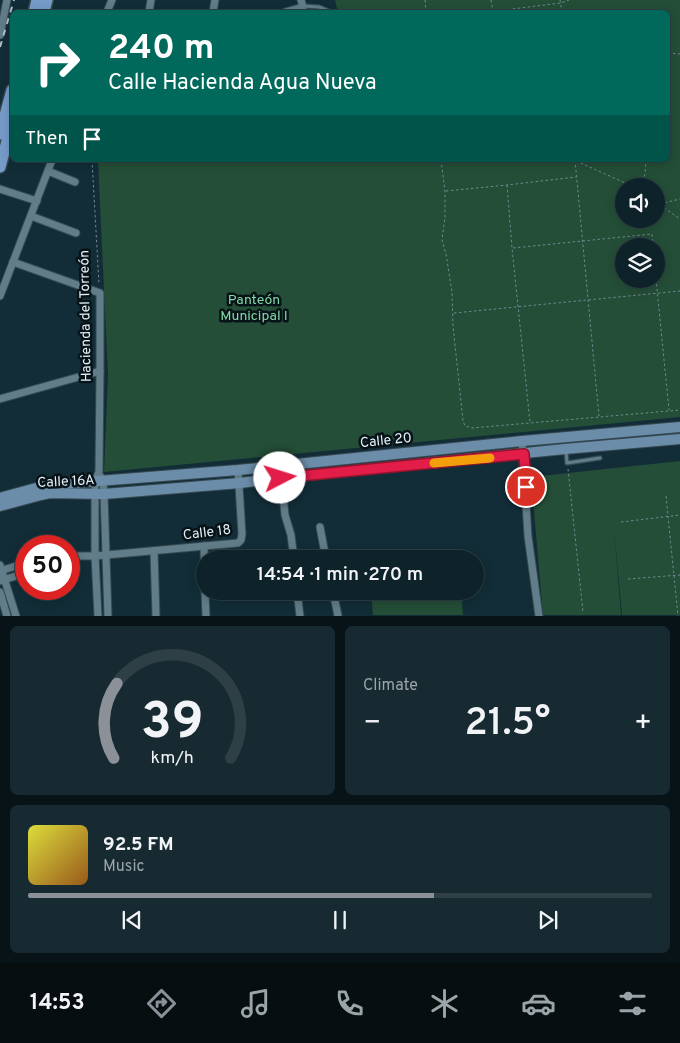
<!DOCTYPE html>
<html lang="en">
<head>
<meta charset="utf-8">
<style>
	:root { --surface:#0e2229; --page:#172a31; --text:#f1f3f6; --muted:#9ba4a8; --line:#2e3f46; --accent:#8c9099 }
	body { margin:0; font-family:Overpass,sans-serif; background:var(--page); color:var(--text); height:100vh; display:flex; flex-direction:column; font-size:19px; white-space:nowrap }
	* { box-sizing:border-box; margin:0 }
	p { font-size:16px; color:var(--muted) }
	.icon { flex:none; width:28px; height:28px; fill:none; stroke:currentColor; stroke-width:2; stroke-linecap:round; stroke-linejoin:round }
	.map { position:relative; height:616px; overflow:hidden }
	.details { display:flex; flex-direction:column; gap:10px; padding:10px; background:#081317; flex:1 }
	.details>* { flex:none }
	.guide { position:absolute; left:10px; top:10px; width:660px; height:152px; border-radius:8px; box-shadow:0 2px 12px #0003,0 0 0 1px var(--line); background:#00695c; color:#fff; overflow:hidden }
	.buttons { position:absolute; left:615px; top:178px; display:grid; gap:10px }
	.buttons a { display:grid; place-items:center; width:50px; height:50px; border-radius:50%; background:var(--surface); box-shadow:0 2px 12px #0003,0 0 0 1px var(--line); font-size:25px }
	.speed { position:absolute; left:15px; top:535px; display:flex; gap:10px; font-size:25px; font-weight:700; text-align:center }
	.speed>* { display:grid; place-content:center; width:65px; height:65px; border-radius:50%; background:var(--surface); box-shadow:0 2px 12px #0003,0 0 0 1px var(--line); line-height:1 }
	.speed .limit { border:8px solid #d22; background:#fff; color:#111 }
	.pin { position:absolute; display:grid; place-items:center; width:42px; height:42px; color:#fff; margin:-21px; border:2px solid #fff; border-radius:50%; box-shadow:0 1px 5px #0007 }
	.me { position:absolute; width:55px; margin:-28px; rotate:85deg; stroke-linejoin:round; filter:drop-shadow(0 0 4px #0008) }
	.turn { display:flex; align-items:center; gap:18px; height:105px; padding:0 15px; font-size:22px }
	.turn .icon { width:65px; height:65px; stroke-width:2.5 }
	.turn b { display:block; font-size:35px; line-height:42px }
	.then { display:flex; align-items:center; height:48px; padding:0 15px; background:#0003; gap:10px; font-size:19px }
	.big { font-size:38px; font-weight:600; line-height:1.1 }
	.details .card { flex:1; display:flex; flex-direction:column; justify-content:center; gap:8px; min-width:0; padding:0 18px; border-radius:8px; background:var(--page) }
	.details .dial { align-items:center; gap:0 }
	.dial svg { height:130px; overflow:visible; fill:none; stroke:var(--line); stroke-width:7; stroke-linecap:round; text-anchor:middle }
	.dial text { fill:var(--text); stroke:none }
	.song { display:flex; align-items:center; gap:15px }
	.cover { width:60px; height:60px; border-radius:8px; background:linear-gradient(135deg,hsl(60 70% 55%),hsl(30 70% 35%)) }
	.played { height:5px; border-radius:2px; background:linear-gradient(90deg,var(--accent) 65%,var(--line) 65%) }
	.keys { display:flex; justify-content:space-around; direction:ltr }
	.heat { display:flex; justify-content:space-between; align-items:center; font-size:28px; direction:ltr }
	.details .tiles { flex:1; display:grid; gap:10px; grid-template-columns:1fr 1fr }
	.card:last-child { grid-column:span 2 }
	.trip { position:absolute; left:196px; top:550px; width:288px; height:50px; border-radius:25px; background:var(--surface); box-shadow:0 2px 12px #0003,0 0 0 1px var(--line); font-weight:600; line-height:50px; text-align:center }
	.tabs { display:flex; height:80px; justify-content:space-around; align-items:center; background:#060e10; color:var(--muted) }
	.tabs .icon { width:35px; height:35px }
	.tabs .on { color:var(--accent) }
	.tabs b { font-size:22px; color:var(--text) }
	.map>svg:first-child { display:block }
	.green { fill:#244e37; fill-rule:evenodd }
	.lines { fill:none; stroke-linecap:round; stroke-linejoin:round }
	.service-casing { stroke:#364a52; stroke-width:5.5 }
	.minor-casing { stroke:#364a52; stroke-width:9 }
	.secondary-casing { stroke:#364a52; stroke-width:12 }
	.primary-casing { stroke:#364a52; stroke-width:14 }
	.path { stroke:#738891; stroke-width:1; stroke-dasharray:2.5 2.5; stroke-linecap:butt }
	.service { stroke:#617d89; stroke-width:3 }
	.minor { stroke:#617d89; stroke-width:7 }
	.secondary { stroke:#6c8daa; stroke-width:10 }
	.primary { stroke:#769cca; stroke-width:11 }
	.rail { stroke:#b2c4cb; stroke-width:2; stroke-dasharray:6 6; stroke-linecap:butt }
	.route-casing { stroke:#92132f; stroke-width:12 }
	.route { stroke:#e11d48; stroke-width:9 }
	.slow { stroke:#f59e0b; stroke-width:9 }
	.labels { text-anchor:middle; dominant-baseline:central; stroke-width:5; stroke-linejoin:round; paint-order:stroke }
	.park-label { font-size:14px; fill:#82d8a7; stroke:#081318 }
	.street-label { font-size:14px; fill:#e2f1f8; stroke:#081318 }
</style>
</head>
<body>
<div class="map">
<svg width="680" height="616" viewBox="0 0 680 616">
	<rect width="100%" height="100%" fill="#122d37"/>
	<g class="green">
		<path d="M335,0H680V417L104,472L108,375L98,160H668V12H338ZM624,186H656V219H624ZM656,246V279H624V246Z"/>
		<path d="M680,461V615H622L614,528L621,615H543L531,477Z"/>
		<path d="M371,591H461L463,615H373Z"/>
	</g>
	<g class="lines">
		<defs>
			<g id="service">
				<path d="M303,6L319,7L331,12"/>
				<path d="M566,450L567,463L600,458"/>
			</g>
			<g id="minor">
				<path d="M107,12L112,0"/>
				<path d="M149,12L151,0"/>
				<path d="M213,12L215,0"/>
				<path d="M285,12L303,7L301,0"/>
				<path d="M0,35L7,0"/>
				<path d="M48,171L75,182"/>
				<path d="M0,189L37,201"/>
				<path d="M31,216L76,233"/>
				<path d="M13,262L100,293V371L99,472L95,481V556L98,616"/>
				<path d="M0,296L52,160"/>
				<path d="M0,399L100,371"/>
				<path d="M522,441L528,536L539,616"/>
				<path d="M280,465L285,515L291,535L294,559"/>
				<path d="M101,477L103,481L104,494L108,616"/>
				<path d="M320,527L326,559"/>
				<path d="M204,546L205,588"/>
				<path d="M154,551L156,616"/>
				<path d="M69,556H95L238,543L241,540L242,534L238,470"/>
				<path d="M0,565L16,616"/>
				<path d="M0,571L26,563"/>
				<path d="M0,581L26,573"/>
				<path d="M205,591L206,616"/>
				<path d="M297,591L300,616"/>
				<path d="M333,591L338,616"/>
				<path d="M0,592L7,616"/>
			</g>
			<g id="secondary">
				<path d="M0,498L47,485L60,484L238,470L522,441L680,427"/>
				<path d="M0,506L41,495L50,493L104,494L240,483L280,478L565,449L680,439"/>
			</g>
			<g id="primary">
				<path d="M34,12L37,0"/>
				<path d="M44,12L47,0"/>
				<path d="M0,134L12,90"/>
				<path d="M0,167L12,122"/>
			</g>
		</defs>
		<use href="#service" class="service-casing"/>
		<use href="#minor" class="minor-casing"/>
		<use href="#secondary" class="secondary-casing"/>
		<use href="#primary" class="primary-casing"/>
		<g class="path">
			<path d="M425,0L426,12"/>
			<path d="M491,0L493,12"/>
			<path d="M560,0L562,12"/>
			<path d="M488,12L561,3L569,0"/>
			<path d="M668,53L680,54"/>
			<path d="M92,160L99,284"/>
			<path d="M441,160L445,191V217L442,240L446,254L452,292L453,326L463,421L465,426L472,428L680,410"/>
			<path d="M575,160L599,416"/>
			<path d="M576,161L632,186"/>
			<path d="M507,185L512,248L530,422"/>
			<path d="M641,186L645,174L646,160"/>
			<path d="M446,191L507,185L576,177"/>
			<path d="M656,202L680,219"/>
			<path d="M660,204L680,199"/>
			<path d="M513,248L652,234L653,246"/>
			<path d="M656,279L669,410"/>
			<path d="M454,313L680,291"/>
			<path d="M568,469L583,612"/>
			<path d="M666,496L678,616"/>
			<path d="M621,522L680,515"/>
			<path d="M628,579L680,575"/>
		</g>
		<use href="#service" class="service"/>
		<use href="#minor" class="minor"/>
		<use href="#secondary" class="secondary"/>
		<use href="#primary" class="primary"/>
		<path class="rail" d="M0,47L14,0"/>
	</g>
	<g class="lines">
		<defs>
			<path id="route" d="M280,478L524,454L526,487"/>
		</defs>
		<use href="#route" class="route-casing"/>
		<use href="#route" class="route"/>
		<path class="slow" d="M434,463L490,458"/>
	</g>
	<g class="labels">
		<g class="park-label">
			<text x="254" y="300">Panteón<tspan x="254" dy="16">Municipal I</tspan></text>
		</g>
		<g class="street-label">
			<text transform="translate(86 316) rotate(-91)">Hacienda del Torreón</text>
			<text transform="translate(386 441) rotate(-6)">Calle 20</text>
			<text transform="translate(66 482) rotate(-3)">Calle 16A</text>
			<text transform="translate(207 533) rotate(-7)">Calle 18</text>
		</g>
	</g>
</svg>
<div class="buttons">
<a><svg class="icon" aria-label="sound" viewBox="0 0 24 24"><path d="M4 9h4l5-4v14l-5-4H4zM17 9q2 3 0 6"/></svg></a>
<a><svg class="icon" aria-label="layers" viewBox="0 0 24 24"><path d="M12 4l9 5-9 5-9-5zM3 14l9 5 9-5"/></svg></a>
</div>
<div class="speed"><div class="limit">50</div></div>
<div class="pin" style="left:526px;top:487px;background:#d93025"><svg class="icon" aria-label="arrive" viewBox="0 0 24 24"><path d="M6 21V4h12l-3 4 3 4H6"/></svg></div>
<svg class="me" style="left:280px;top:478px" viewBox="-20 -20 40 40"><circle r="19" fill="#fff"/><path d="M0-13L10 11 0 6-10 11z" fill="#e11d48"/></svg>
<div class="trip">14:54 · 1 min · 270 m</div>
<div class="guide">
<div class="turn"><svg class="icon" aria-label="right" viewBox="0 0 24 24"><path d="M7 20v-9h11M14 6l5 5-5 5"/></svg><div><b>240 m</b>Calle Hacienda Agua Nueva</div></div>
<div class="then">Then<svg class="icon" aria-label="arrive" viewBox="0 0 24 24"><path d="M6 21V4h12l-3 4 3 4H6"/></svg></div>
</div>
</div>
<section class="details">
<div class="tiles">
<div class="card dial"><svg viewBox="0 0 100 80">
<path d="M14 69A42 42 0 1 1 86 69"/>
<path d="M14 69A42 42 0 0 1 16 23" stroke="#8c9099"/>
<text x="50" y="56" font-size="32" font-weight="700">39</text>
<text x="50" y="72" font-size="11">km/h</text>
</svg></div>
<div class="card"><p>Climate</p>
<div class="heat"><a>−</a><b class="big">21.5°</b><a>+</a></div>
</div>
<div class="card">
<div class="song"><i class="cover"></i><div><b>92.5 FM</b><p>Music</p></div></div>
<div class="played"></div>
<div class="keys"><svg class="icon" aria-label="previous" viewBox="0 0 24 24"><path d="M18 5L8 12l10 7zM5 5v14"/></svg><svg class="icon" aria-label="pause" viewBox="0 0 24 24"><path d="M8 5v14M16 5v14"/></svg><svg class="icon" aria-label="next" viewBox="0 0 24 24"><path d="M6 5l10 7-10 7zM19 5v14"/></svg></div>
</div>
</div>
</section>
<nav class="tabs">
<b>14:53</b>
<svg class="icon on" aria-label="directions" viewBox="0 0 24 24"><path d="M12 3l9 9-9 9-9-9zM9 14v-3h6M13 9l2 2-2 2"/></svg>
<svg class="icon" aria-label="music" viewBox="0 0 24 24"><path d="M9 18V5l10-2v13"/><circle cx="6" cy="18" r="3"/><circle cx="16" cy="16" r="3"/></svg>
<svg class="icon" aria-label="phone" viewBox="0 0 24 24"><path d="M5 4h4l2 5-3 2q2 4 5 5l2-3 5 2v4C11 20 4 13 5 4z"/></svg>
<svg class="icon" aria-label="climate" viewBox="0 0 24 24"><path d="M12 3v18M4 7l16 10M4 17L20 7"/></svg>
<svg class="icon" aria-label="car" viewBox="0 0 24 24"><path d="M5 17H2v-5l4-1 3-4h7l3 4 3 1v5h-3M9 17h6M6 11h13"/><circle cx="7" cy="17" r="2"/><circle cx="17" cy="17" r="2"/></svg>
<svg class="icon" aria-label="filters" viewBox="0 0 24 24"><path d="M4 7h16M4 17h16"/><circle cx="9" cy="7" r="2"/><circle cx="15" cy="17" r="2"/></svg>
</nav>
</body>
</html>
